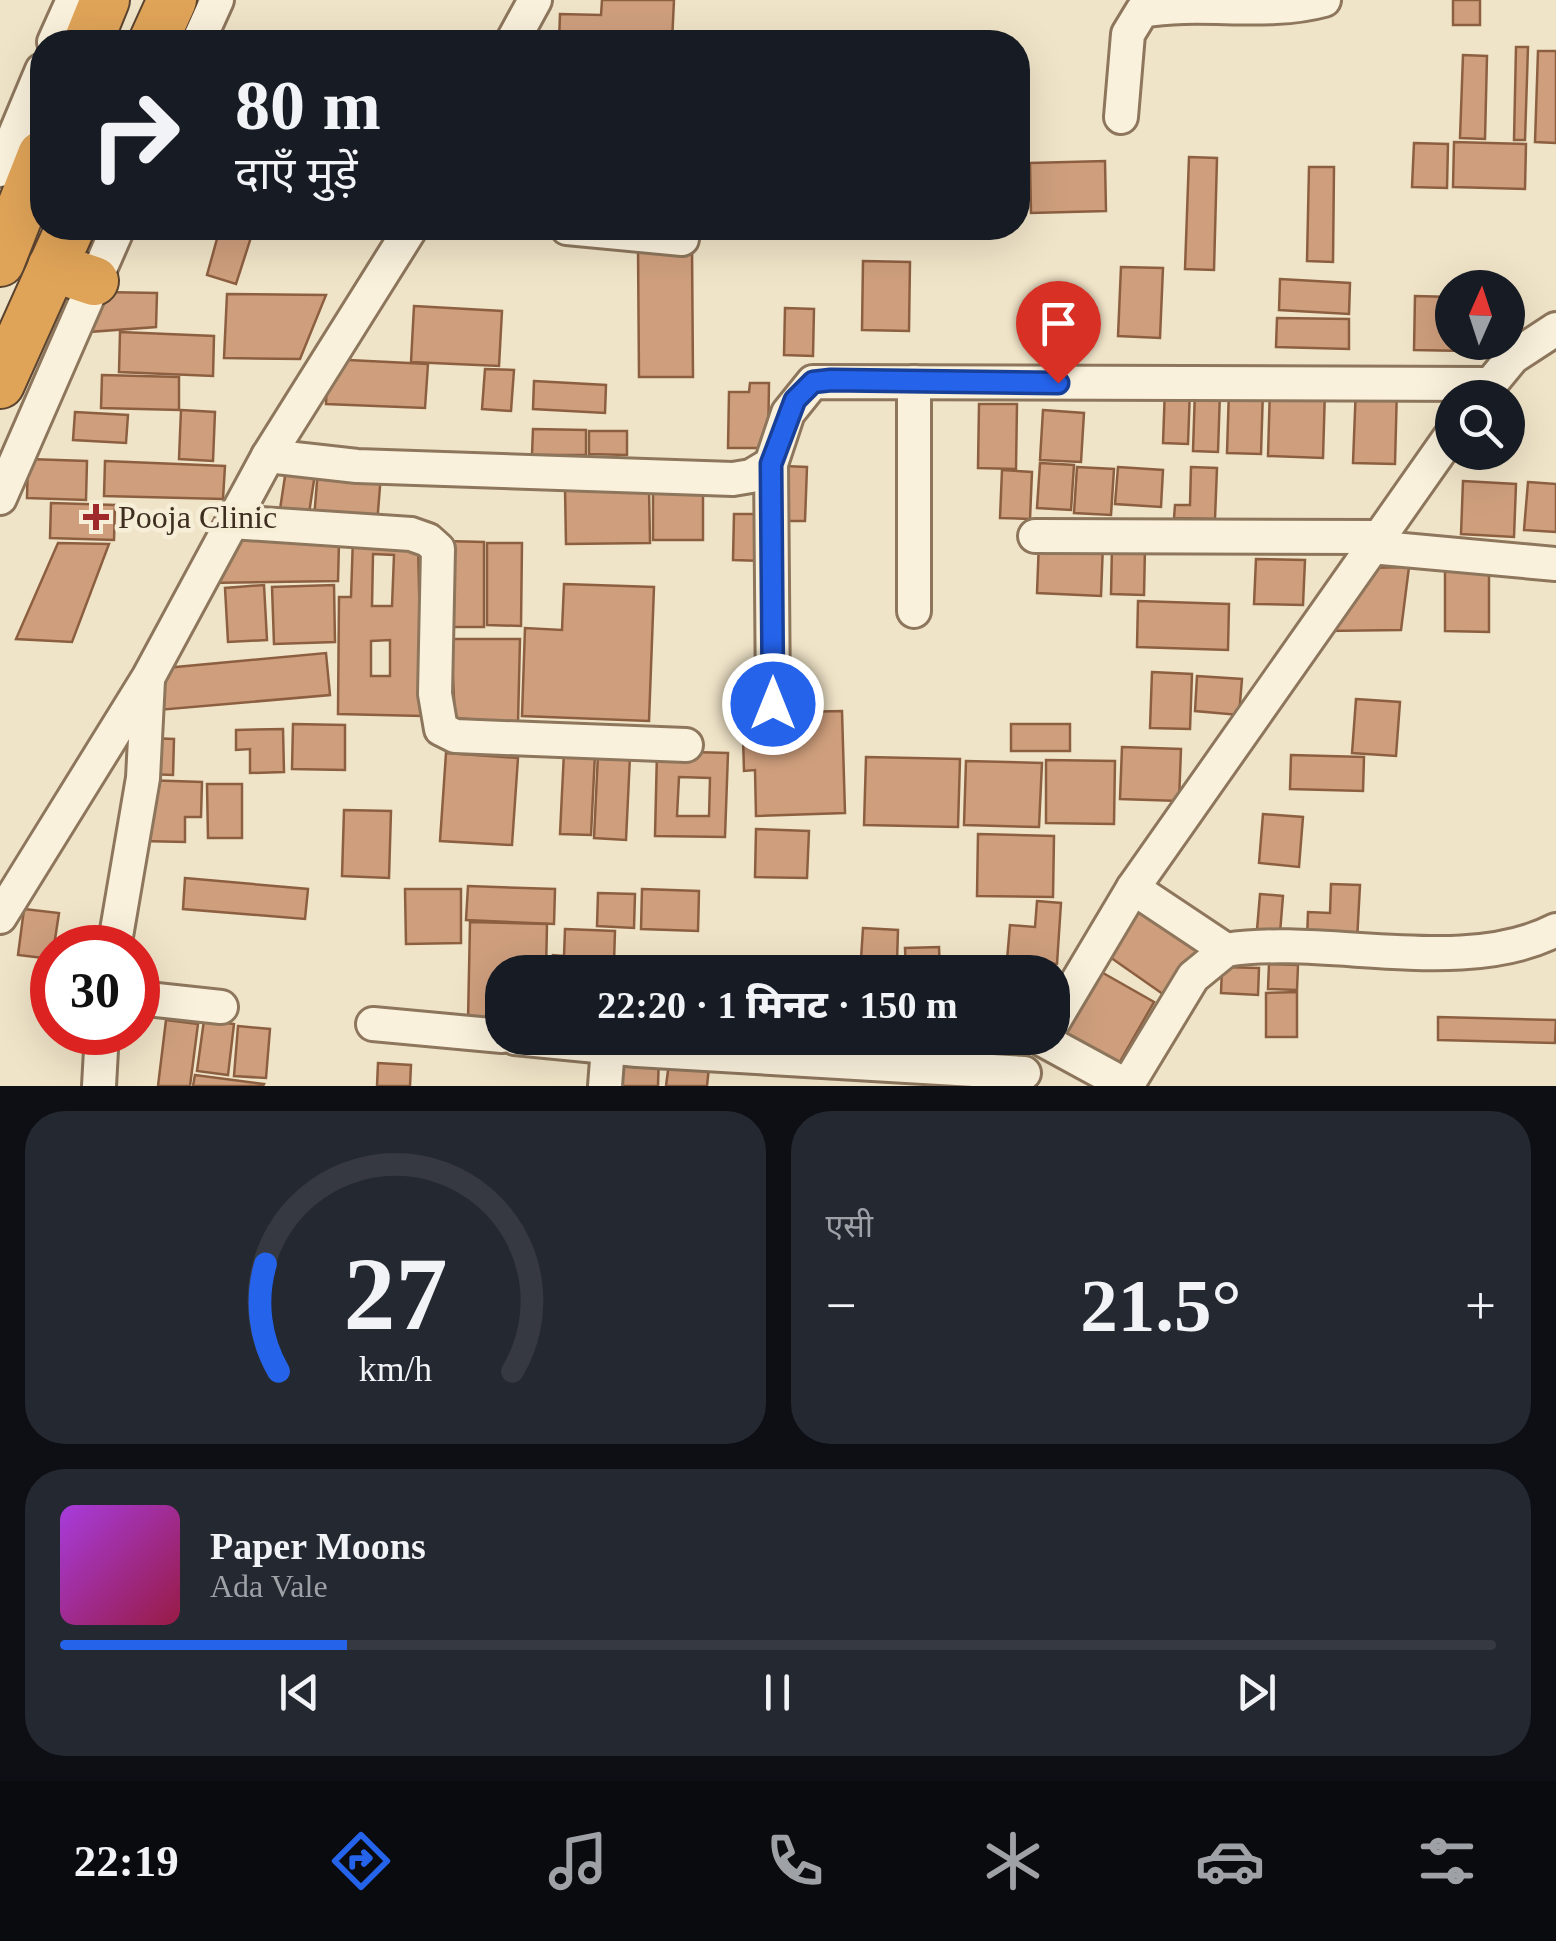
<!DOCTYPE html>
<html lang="hi">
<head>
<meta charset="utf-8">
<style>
	:root { --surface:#171b24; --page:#242831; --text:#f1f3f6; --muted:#9ea1a6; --line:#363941; --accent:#2563eb }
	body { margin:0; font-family:"Times New Roman","Noto Sans Devanagari",serif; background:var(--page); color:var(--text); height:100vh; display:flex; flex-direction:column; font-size:38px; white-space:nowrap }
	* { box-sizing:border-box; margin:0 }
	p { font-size:32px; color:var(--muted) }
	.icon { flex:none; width:55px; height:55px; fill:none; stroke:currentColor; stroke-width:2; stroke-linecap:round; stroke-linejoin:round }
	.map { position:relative; height:1086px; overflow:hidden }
	.sheet { display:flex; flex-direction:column; gap:25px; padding:25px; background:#0d0f14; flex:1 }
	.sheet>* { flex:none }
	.banner { position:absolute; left:30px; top:30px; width:1000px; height:210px; border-radius:40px; box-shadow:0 10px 40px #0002; background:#171b24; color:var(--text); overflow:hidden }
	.needle { width:65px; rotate:3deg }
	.controls { position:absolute; left:1435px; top:270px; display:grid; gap:20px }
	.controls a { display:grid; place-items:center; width:90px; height:90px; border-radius:50%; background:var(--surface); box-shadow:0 10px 40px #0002; font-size:50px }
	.speed { position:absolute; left:30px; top:925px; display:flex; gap:20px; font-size:50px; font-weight:700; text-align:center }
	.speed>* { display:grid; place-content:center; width:130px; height:130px; border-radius:50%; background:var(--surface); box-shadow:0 10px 40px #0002; line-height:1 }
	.speed .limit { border:15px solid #d22; background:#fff; color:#111 }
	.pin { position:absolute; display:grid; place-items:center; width:85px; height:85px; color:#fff; margin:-102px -42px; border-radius:50% 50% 50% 0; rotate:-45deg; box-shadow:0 0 10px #0007 }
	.pin .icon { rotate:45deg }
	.me { position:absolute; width:110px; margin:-55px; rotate:0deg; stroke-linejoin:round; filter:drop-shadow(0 0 8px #0008) }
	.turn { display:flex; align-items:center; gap:35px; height:210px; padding:0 40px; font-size:45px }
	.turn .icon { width:130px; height:130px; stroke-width:2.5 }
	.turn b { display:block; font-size:70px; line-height:85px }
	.big { font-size:75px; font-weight:800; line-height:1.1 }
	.sheet .widget { flex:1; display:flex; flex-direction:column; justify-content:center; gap:15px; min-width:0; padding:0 35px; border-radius:40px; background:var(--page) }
	.sheet .dial { align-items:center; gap:0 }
	.dial svg { height:260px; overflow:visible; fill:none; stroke:var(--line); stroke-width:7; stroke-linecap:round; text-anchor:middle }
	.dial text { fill:var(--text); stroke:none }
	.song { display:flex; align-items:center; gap:30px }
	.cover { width:120px; height:120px; border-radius:15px; background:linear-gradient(135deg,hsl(280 70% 55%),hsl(340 70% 35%)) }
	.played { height:10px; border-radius:5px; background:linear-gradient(90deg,var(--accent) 20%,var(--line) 20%) }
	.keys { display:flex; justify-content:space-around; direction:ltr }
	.heat { display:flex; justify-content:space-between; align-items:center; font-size:55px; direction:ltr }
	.sheet .tiles { flex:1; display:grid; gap:25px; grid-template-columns:1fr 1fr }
	.widget:last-child { grid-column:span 2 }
	.trip { position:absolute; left:485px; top:955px; width:585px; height:100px; border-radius:40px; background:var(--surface); box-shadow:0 10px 40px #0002; font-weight:800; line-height:100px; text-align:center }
	.tabs { display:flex; height:160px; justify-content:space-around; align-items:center; background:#090b0e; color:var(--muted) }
	.tabs .icon { width:70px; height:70px }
	.tabs .current { color:var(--accent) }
	.tabs b { font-size:45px; color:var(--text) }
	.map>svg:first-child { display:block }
	.building { fill:#cf9f7d; stroke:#8d5f41; stroke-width:2.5; fill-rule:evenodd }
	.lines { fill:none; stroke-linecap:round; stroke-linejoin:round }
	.minor-casing { stroke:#8d765c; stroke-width:38 }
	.highway-casing { stroke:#5b4430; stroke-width:52 }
	.minor { stroke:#faf1dc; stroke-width:32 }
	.highway { stroke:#e0a458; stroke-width:48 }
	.route-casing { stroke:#184099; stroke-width:25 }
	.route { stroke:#2563eb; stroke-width:18 }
	.poi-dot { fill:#9e2a2b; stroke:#f7eed8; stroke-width:4 }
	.labels { text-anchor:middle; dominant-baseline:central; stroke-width:9; stroke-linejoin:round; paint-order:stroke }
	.poi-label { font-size:32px; fill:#3d2e20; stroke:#f7eed8; text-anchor:start }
</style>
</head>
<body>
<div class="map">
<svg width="1556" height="1086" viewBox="0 0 1556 1086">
	<rect width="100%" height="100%" fill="#f0e4c8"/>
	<g class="building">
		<path d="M602,0H674L672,42H559L560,14L601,15Z"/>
		<rect x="1453" y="0" width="27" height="25"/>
		<path d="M1516,47H1528L1525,140H1514Z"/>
		<path d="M1538,51H1556V143L1535,142Z"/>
		<path d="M1463,55L1487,56L1485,139L1460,138Z"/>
		<path d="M1454,142L1526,144L1525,189L1453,187Z"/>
		<path d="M1414,143L1448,144L1447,188L1412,187Z"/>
		<path d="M1189,157L1217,158L1214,270L1185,269Z"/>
		<path d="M1105,161L1106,211L1031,213L1030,163Z"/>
		<path d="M1309,167H1334L1333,262L1307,261Z"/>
		<path d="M220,228H254L236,284L207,275Z"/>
		<path d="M638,247H692L693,377H639Z"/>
		<path d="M863,261L910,262L909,331L862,330Z"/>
		<path d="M1121,267L1163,268L1160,338L1118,336Z"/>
		<path d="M1280,279L1350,283L1349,314L1279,310Z"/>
		<path d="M102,292L157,293L156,327L88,332Z"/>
		<path d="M227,294L326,295L300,359L224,358Z"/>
		<path d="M1415,296L1452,297V342H1466V351L1414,350Z"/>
		<path d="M414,306L502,311L499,366L411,362Z"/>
		<path d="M785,308L814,309L813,356L784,355Z"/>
		<path d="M1277,318L1349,319V349L1276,347Z"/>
		<path d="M120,332L214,336L213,376L119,372Z"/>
		<path d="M328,359L428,364L425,408L326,404Z"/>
		<path d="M485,369L514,370L511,411L482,409Z"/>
		<path d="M102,375L179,377V410L101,408Z"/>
		<path d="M534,381L606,385L605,413L533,409Z"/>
		<path d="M750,383H769L768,448H728L729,392H749Z"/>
		<path d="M1356,386L1397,387L1395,464L1353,463Z"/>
		<path d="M1270,387L1325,389L1323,458L1268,456Z"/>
		<path d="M1165,388L1190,389L1188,444L1163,443Z"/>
		<path d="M1229,389L1263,390L1261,454L1227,453Z"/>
		<path d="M1195,391L1220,392L1218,452L1193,451Z"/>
		<path d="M979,404H1017L1016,469L978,468Z"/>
		<path d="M181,410L215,412L213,461L179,459Z"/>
		<path d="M1043,410L1084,413L1081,462L1040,460Z"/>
		<path d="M75,412L128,415L126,443L73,440Z"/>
		<path d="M533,429L586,430V455H532Z"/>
		<path d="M589,431H627V455L589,454Z"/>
		<path d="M28,459L87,461L86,500L27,498Z"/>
		<path d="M105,461L225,466L223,499L104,496Z"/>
		<path d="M287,463L316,467L308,520L279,516Z"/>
		<path d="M1040,463L1074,465L1071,510L1037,508Z"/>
		<path d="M784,466L807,467L805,521H783Z"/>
		<path d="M1077,467L1114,469L1111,515L1074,513Z"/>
		<path d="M1118,467L1163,470L1161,507L1115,504Z"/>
		<path d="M1191,467L1217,468L1215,519L1174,518L1175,505H1190Z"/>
		<path d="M318,469L381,474L377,524L314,519Z"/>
		<path d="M1002,470L1032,472L1030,519L1000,518Z"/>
		<path d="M1463,481L1516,484L1514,537L1461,534Z"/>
		<path d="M1528,482L1556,484V532L1524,530Z"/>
		<rect x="653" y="483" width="50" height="57"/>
		<path d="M565,488H649L650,543L566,544Z"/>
		<path d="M51,503L115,505L114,540L50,538Z"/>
		<path d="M734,514H768L767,561L733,560Z"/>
		<path d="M236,533L339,542L338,581L206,583Z"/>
		<path d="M353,537L418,544L422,716L338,714L339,597H351ZM373,554L394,555L392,606H372ZM390,640V676H371V641Z"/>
		<path d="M445,541L484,542V627H445Z"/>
		<path d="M1039,541L1103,544L1101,596L1037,593Z"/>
		<path d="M58,543L109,544L72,642L16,639Z"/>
		<path d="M487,543H522L521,626L487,625Z"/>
		<path d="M1112,546L1145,547L1144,595L1111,594Z"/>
		<path d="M1256,559L1305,560L1303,605L1254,604Z"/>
		<path d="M1409,567L1401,630L1325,631L1365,568Z"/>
		<path d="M1445,570H1489V632L1445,631Z"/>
		<path d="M564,584L654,587L649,721L522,716L525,628L562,630Z"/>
		<path d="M264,585L267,640L228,642L225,588Z"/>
		<path d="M334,585L335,642L274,644L272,587Z"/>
		<path d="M1138,601L1229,604L1228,650L1137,647Z"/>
		<path d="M451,639H520L518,723L455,718Z"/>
		<path d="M326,653L330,695L158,710L155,669Z"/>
		<path d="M1152,672L1192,674L1190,729L1150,728Z"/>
		<path d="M1197,676L1242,679L1239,715L1195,711Z"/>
		<path d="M1356,699L1400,702L1396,756L1352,753Z"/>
		<path d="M842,711L845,813L756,816L755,770L744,771L743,736L754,735L753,713Z"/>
		<path d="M293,724L345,725V770L292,769Z"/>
		<rect x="1011" y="724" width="59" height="27"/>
		<path d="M283,729L284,772L250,773V749L236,750V730Z"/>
		<path d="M149,738L174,739L173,775L148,774Z"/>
		<path d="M1122,747L1181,749L1179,801L1120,799Z"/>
		<path d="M657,751L728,753L725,837L655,836ZM679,777L710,778L709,816H677Z"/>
		<path d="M564,752L595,754L591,835L560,834Z"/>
		<path d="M446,753L518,758L512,845L440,841Z"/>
		<path d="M598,754L630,756L626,840L594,838Z"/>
		<path d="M1291,755L1364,757L1363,791L1290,789Z"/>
		<path d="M866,757L960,759L958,827L864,825Z"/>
		<path d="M1046,760L1115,761L1114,824L1046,823Z"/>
		<path d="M966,761L1042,763L1039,827L964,825Z"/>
		<path d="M143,780L202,782L201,817H185V842L141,841Z"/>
		<path d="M207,784H242V838H208Z"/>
		<path d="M344,810L391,811L389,878L342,876Z"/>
		<path d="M1263,814L1303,817L1299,867L1259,863Z"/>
		<path d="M756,829L809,831L807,878L755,877Z"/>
		<path d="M978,834L1054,836L1053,897L977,896Z"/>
		<path d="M185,878L308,889L305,919L183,909Z"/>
		<path d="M1331,884L1360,885L1357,941L1307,940L1308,912L1330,913Z"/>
		<path d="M468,886L555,889L554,924L466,920Z"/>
		<path d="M405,889H461V943L406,944Z"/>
		<path d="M642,889L699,891L698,931L641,929Z"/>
		<path d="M598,893L635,894L634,928L597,926Z"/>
		<path d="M1260,894L1283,896L1280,933L1257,930Z"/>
		<path d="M1037,901L1061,903L1057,964L1007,960L1010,925L1035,927Z"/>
		<path d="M1143,905L1206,949L1170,999L1107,955Z"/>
		<path d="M24,909L59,913L52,959L18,955Z"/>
		<path d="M470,922L547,924L546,972H502V1022L468,1021Z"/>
		<path d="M863,928L898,930L897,961L861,959Z"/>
		<path d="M565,929L615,931L614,962L619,963V972H553V955L564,956Z"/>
		<path d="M939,947L940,972H906L905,948Z"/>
		<path d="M1269,964L1298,965L1297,990L1268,989Z"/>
		<path d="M1089,965L1154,1002L1114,1072L1052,1037Z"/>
		<path d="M1222,967L1259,968L1258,995L1221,993Z"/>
		<path d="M1297,992V1037H1266V993Z"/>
		<path d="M1438,1017L1556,1020L1555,1043L1438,1040Z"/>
		<path d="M166,1020L198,1024L190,1086H158Z"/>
		<path d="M204,1020L234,1024L228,1075L197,1071Z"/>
		<path d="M238,1026L270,1029L266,1078L234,1076Z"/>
		<path d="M619,1052L659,1054L658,1086H617Z"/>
		<path d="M378,1063L411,1065L410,1086H377Z"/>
		<path d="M669,1063L709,1067L707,1086H666Z"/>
		<path d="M195,1075L264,1084L263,1086H193Z"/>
	</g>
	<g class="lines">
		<defs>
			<g id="minor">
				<path d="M54,42L73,0"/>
				<path d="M198,42L217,0"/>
				<path d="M512,42L535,0"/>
				<path d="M1121,117L1128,34L1142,11C1202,0 1265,16 1324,0"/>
				<path d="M0,170L42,70"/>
				<path d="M567,228L682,239"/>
				<path d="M914,382V611"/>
				<path d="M1479,398L1513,357L1556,329"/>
				<path d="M268,456L357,466L733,479L751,476L771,464L788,413L813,382L1488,384"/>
				<path d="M771,464L773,703"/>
				<path d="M0,498L118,228"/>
				<path d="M232,522L411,534L428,540L438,549L435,694L441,729L455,736L686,745"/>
				<path d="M1035,536L1379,537"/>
				<path d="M1371,547L1556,564"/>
				<path d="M1133,888L1226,950"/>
				<path d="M0,917L148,678L268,456L411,228"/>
				<path d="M114,948L143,778L148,680"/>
				<path d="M138,998L221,1007"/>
				<path d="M373,1024L502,1036"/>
				<path d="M1052,1024L1133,888L1452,434"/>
				<path d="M515,1038L637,1050L1024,1073"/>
				<path d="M1043,1040L1122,1083L1130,1081L1193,977L1226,950C1326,934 1463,978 1556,930"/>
				<path d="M99,1086L102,1032"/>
				<path d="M605,1086L608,1047"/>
			</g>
			<g id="highway">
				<path d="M88,42L105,0"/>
				<path d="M153,42L172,0"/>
				<path d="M0,262L42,155"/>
				<path d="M52,267L94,281"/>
				<path d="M0,384L70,228"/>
			</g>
		</defs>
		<use href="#minor" class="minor-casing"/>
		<use href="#highway" class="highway-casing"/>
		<use href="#minor" class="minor"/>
		<use href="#highway" class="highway"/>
	</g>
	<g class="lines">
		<defs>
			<path id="route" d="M773,704L771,464L795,400L813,382L831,380L1058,383"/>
		</defs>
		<use href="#route" class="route-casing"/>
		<use href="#route" class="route"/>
	</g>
	<path class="poi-dot" d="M91 502h10v10h10v10h-10v10h-10v-10h-10v-10h10z"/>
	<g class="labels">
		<g class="poi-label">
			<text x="118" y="517">Pooja Clinic</text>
		</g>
	</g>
</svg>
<div class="controls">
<a><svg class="needle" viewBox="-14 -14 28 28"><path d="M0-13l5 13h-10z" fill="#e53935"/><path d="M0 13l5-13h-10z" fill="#9ea1a6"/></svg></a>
<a><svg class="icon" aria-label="search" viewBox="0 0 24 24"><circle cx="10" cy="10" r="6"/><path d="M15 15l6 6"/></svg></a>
</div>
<div class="speed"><div class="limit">30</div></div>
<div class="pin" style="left:1058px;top:383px;background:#d93025"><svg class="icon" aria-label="arrive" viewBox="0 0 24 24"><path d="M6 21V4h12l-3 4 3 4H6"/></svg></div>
<svg class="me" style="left:773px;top:704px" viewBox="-20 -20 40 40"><circle r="17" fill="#2563eb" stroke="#fff" stroke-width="3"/><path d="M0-11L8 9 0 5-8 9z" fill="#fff"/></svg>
<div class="trip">22:20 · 1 मिनट · 150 m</div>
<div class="banner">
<div class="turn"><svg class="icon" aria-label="right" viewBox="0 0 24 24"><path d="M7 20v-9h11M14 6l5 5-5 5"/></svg><div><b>80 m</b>दाएँ मुड़ें</div></div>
</div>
</div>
<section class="sheet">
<div class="tiles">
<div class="widget dial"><svg viewBox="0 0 100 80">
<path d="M14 69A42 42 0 1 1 86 69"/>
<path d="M14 69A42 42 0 0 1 10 36" stroke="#2563eb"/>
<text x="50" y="56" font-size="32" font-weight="700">27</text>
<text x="50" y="72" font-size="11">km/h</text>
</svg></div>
<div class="widget"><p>एसी</p>
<div class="heat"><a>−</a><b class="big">21.5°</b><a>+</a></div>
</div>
<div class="widget">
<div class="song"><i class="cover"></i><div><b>Paper Moons</b><p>Ada Vale</p></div></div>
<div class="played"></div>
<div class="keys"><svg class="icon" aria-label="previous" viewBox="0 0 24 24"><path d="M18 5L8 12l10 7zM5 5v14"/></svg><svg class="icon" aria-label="pause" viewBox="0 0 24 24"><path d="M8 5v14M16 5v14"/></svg><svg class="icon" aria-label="next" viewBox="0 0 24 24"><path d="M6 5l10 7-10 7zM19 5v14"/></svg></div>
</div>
</div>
</section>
<nav class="tabs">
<b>22:19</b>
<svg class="icon current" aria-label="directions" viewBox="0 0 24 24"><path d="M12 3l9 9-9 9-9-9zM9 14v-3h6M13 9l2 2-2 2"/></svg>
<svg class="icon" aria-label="music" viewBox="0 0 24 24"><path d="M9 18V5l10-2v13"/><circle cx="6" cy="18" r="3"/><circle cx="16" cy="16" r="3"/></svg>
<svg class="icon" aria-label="phone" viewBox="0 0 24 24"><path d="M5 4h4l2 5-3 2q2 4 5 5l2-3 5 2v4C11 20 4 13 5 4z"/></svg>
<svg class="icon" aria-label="climate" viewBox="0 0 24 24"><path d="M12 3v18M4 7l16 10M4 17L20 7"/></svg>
<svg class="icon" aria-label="car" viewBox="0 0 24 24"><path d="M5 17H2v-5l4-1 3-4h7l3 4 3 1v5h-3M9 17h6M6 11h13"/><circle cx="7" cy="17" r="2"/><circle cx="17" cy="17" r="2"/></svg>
<svg class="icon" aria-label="filters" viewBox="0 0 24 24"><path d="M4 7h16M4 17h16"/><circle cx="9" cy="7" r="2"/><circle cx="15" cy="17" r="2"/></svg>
</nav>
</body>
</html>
